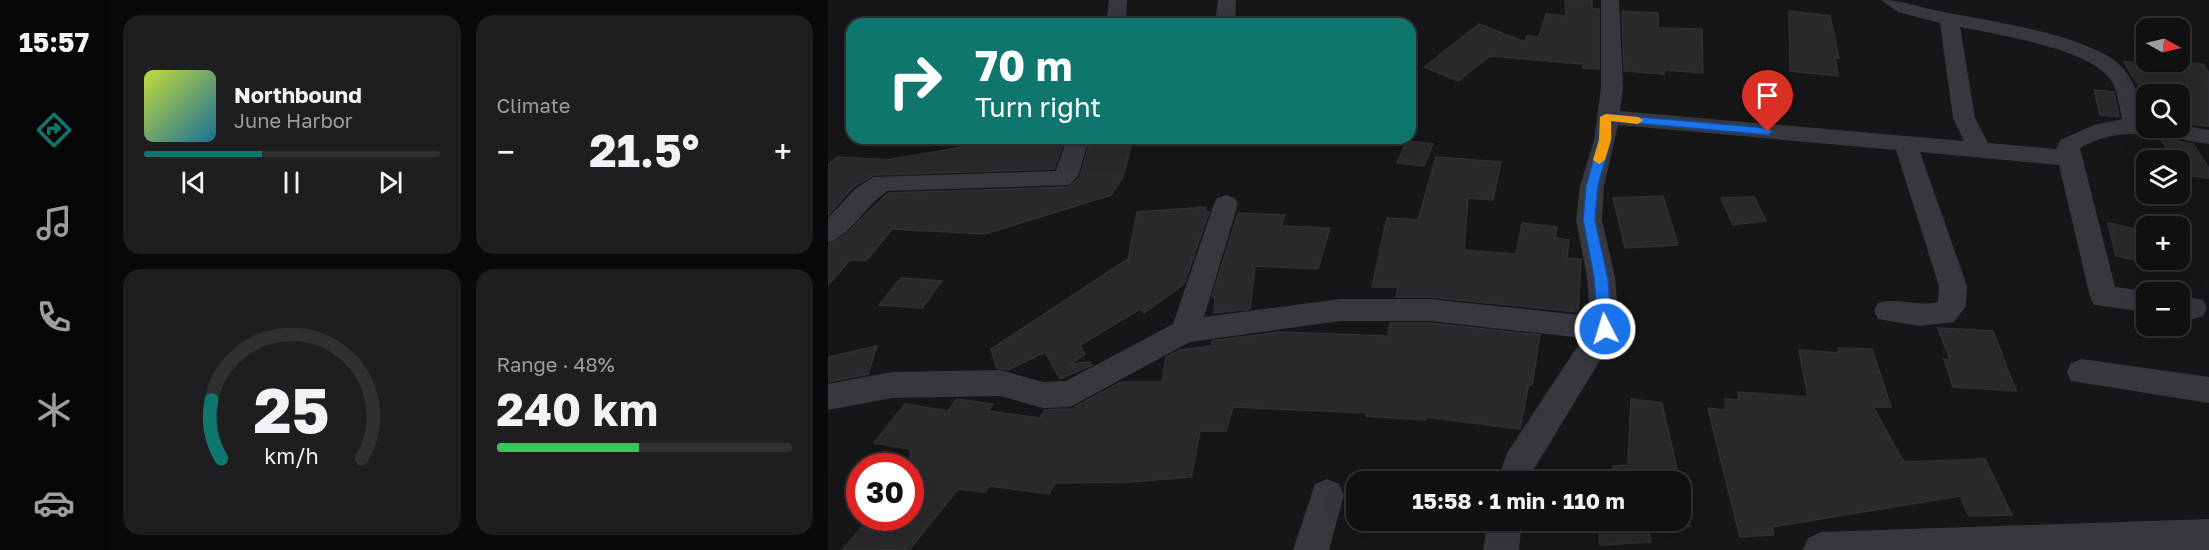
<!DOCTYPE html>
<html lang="en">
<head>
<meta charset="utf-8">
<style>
	:root { --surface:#101012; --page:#1e1e20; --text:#f1f3f6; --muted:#9c9d9f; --line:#303032; --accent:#0f766e }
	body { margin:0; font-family:"Golos Text",sans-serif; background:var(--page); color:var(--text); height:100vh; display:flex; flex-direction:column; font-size:22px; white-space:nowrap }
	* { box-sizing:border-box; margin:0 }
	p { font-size:20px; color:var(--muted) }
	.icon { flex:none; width:33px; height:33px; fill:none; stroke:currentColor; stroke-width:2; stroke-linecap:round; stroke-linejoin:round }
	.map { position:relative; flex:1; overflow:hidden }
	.details { display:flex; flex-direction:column; gap:15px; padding:15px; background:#09090a; width:720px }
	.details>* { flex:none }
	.guide { position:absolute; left:18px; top:18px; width:570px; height:126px; border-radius:18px; box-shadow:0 6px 24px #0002,0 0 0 2px var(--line); background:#0f766e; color:#fff; overflow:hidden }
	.needle { width:39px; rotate:98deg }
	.fabs { position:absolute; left:1308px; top:18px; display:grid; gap:12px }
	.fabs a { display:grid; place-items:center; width:54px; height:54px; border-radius:12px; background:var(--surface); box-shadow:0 6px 24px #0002,0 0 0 2px var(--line); font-size:30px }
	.speed { position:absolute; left:18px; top:453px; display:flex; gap:12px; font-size:30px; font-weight:700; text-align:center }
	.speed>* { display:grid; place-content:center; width:78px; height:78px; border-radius:50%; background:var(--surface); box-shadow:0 6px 24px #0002,0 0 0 2px var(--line); line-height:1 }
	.speed .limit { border:9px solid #d22; background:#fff; color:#111 }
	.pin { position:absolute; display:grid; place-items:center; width:51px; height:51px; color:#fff; margin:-62px -26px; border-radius:50% 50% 50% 0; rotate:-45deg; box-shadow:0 0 6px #0007 }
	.pin .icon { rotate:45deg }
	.me { position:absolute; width:66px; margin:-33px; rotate:355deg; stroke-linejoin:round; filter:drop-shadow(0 0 4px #0008) }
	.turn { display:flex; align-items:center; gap:21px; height:126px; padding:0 30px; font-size:27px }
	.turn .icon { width:78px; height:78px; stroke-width:2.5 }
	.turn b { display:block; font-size:42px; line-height:51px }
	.big { font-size:45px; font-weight:700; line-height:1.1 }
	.details .tile { flex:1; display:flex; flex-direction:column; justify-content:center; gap:9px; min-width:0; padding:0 21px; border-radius:18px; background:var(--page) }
	.details .dial { align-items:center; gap:0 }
	.dial svg { height:156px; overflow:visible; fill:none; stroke:var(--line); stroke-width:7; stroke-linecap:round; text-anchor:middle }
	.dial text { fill:var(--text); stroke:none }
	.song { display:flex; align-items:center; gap:18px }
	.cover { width:72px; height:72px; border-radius:9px; background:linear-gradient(135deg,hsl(70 70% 55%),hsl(200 70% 35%)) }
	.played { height:6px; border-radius:3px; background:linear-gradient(90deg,var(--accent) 40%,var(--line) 40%) }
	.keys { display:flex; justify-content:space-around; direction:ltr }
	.heat { display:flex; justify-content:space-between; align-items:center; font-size:33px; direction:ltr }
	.charge { height:9px; border-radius:4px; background:linear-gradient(90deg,#34c759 48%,var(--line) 0) }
	.details .tiles { flex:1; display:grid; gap:15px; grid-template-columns:repeat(2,1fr) }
	.trip { position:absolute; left:518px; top:471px; width:345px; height:60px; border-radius:18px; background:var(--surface); box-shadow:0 6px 24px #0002,0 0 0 2px var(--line); font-weight:700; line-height:60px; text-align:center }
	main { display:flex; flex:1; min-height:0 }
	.menu { display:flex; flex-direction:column; width:108px; justify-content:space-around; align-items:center; background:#060607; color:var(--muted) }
	.menu .icon { width:42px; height:42px }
	.menu .on { color:var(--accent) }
	.menu b { font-size:27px; color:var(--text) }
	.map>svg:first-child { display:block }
	.building { fill:#29292c; stroke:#303034; stroke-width:1.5 }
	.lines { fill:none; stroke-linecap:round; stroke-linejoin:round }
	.street { fill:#37383d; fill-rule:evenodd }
	.route { fill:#1a73e8; stroke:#114b97; stroke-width:1.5 }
	.slow { fill:#f59e0b }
</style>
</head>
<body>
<main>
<nav class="menu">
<b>15:57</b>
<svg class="icon on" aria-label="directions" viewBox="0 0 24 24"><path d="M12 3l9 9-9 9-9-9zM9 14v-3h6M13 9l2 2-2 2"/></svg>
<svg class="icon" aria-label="music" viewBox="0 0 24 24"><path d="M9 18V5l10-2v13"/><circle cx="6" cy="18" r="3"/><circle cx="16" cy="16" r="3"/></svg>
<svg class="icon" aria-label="phone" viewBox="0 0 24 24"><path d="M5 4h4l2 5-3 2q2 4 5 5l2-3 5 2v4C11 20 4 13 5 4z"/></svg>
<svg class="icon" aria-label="climate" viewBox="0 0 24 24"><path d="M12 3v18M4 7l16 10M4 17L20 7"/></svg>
<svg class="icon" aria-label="car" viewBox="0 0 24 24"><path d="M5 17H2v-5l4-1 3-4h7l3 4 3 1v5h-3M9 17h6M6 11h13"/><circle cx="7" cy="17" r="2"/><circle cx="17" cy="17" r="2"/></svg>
</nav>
<section class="details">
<div class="tiles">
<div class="tile">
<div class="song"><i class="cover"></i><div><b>Northbound</b><p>June Harbor</p></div></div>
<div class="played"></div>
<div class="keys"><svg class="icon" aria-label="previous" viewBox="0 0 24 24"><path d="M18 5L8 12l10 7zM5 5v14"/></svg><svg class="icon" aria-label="pause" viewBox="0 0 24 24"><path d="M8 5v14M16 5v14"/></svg><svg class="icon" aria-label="next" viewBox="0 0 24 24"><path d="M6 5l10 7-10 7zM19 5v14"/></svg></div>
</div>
<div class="tile"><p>Climate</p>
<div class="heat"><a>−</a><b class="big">21.5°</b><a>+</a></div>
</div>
<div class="tile dial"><svg viewBox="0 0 100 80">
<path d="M14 69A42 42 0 1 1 86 69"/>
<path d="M14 69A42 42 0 0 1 9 39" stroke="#0f766e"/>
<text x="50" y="56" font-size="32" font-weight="700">25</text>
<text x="50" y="72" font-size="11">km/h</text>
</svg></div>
<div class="tile"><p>Range · 48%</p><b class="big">240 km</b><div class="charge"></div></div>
</div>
</section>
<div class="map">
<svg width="1381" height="550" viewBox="0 0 1381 550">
	<rect width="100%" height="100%" fill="#161618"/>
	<g class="building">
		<path d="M737,0H764V9H771V69L755,68V64L662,56L630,81L596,67L651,24L697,42L699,36L711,37L718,14L738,16Z"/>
		<path d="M794,11L830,13V28L874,29L875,73L836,70V74L796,71Z"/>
		<path d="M961,11L1002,16L1011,58L1007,57L1010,76L962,71Z"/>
		<path d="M1296,62L1375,64L1381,73V126L1352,123V94H1318V114L1313,96H1317Z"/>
		<path d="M1266,90L1286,92L1291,117L1272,115Z"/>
		<path d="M187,138H237L226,169L45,175L25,187L0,215V165L9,157L59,160Z"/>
		<path d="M263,138H305L295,177L283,195L157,234L64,229L38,261L22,260L0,285V245L16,236L60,193L241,187L252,177Z"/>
		<path d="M1332,138L1365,144L1381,168V178L1355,175L1352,160H1346Z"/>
		<path d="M579,141L605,144L596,166L569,163Z"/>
		<path d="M608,157L673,162L665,200L640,198L636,250L688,254L694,223L729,227L727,238L741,240L739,258L753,259L750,312L602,297H568L570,287H544L559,218L590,220Z"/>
		<path d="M835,196L850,245L797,248L785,198Z"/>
		<path d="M926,197L938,221L905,225L893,198Z"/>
		<path d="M378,207L377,211L381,212L356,284L316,313L312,309L252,345L257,354L243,364L262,362L264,365L232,379L217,352L180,370L169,368L163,349L300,259L309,212Z"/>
		<path d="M410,213L457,215L453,226L502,228L490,269L427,266L422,309L386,313L387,297H384Z"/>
		<path d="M1280,223L1318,231V262L1288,256Z"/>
		<path d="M73,278L114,281L94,308L51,305Z"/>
		<path d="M562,323H602L712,335L704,385L701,384L692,429L598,417L597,420L538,416L539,413L405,407L398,431H372L363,477L302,482L227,483L221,494L161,486L157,492L130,489L81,550H14L42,518H82V449L46,443L77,404L120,411L129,399L165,404L160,411L212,418L217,410L243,409L293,382H334L338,357L352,350L384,346V341L451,332L560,336Z"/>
		<path d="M1110,328L1165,331L1188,391L1125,387L1116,359L1122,360Z"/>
		<path d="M49,346L40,374L0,382V357Z"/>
		<path d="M1010,348L1044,349L1063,407H1045L1076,462L1157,459L1184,515L1141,516L1132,496L944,527L945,535L912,537L880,408L898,410L897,399L911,400L910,392L980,397L971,350L1011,353Z"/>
		<path d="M803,399L834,403L862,526L820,529L823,542L772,545L770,520H852V482H766L765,470H785V466L800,465Z"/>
	</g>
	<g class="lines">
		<g class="street">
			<path d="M281,0H299L298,24H278Z"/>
			<path d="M390,0H408L407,24H387Z"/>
			<path d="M773,0H791L795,88L792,111L1136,141L1125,118L1112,23L1070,12L1053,0C1076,0 1089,7 1111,11C1160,21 1245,32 1286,60C1304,72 1318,108 1318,128L1352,125L1381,130V144C1333,137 1297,123 1252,148L1287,287L1325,292H1318V312L1266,305L1262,297L1231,165L1092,152L1139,286L1138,306L1126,322L1092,326L1050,319L1046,311L1050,303C1070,297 1091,307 1110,302L1111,286L1068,150L790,125L776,186L774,220L787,277L791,329L706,469L703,482H669L679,453L755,338L602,321H512L362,342L242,407L215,408L172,396L64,398L0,410V384L64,372L172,370L215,382L238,381L345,324L386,204L389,198L398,195L407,198L410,204L376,317L512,299H602L762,316L759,277L748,220L752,186L766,140L773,88ZM1132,27C1168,34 1261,49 1282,79C1290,90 1291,106 1294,119L1266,125L1232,140L1228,149L1160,143L1147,118Z"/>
			<path d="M447,16L454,18L455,24H415L425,18Z"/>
			<path d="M239,138H261L250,176L241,185L59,191C40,204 20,237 0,243V218L27,189L45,177L228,171Z"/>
			<path d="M1352,295L1375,300L1379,308L1375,316L1365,319L1352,317Z"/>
			<path d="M1254,359L1381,377V403L1243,381L1239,372L1243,363Z"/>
			<path d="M499,479L511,484L516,495L501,550H465L487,484Z"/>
			<path d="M1381,519V550H975L980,538L993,532Z"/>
			<path d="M660,520H694L691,550H655Z"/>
		</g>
	</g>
	<path class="route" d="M778,114L940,128L945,132L940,135L783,121V140L770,186L767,220L780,278L784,329L777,335L770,329L766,278L755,220L758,186L771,140L772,117Z"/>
	<path class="slow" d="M778,114L810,117L815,120L810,124L783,121V140L777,160L771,164L765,160L771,140L772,117Z"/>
</svg>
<div class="fabs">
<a><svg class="needle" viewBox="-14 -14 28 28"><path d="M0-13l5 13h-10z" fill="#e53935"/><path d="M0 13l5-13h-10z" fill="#9c9d9f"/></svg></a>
<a><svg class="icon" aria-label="search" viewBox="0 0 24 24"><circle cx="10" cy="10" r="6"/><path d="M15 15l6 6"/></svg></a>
<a><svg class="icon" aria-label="layers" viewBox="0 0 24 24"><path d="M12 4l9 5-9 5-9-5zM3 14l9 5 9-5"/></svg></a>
<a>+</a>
<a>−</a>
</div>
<div class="speed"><div class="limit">30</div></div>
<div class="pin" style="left:940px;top:132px;background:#d93025"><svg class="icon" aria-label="arrive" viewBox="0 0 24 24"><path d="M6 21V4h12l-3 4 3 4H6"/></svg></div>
<svg class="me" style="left:777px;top:329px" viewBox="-20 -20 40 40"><circle r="17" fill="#1a73e8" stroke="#fff" stroke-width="3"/><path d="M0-11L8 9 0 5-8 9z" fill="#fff"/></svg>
<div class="trip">15:58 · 1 min · 110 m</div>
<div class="guide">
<div class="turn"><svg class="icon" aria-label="right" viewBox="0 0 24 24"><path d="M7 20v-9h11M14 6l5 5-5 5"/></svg><div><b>70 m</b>Turn right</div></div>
</div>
</div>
</main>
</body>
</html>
